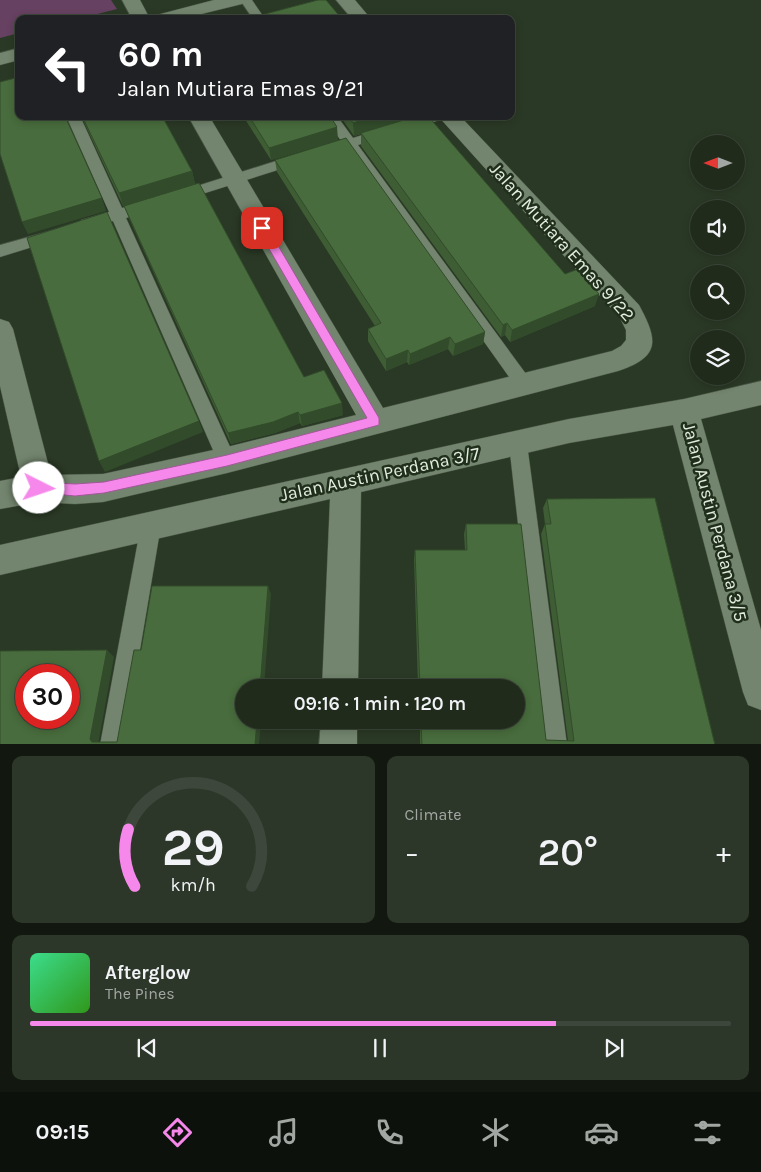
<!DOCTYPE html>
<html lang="en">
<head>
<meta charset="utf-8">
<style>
	:root { --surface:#202b1c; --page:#2d3729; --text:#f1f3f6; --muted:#a2a7a3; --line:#3d473b; --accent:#f788eb }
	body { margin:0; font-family:Karla,sans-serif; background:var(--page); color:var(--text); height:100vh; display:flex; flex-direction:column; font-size:19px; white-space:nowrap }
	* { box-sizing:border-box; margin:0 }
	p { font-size:16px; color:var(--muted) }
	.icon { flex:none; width:28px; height:28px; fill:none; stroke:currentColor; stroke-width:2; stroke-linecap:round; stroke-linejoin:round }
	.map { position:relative; height:744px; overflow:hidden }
	.details { display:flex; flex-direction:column; gap:12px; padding:12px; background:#12180f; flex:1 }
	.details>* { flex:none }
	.top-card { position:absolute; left:15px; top:15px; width:500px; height:105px; border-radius:10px; box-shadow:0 2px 8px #0003,0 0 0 1px var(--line); background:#202124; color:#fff; overflow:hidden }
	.needle { width:32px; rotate:270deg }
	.tools { position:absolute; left:690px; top:135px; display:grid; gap:10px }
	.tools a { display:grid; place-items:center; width:55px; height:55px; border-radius:50%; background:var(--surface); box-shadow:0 2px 8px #0003,0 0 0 1px var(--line); font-size:25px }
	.speed { position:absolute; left:15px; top:664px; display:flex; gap:10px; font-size:25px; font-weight:700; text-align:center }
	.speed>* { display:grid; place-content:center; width:65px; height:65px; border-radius:50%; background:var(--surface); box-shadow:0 2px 8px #0003,0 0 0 1px var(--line); line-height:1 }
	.speed .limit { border:8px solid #d22; background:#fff; color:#111 }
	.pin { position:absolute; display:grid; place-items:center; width:42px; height:42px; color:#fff; margin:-21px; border-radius:10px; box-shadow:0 2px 8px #0006 }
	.me { position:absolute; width:55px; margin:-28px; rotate:94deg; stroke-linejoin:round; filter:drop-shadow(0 0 4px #0008) }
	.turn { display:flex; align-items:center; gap:18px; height:105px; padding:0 20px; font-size:22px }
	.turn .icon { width:65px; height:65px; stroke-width:2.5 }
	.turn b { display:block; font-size:35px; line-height:42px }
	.big { font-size:38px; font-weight:600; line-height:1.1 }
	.details .card { flex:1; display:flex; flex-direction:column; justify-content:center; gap:8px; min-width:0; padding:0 18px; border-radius:10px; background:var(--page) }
	.details .dial { align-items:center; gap:0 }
	.dial svg { height:130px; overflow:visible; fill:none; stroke:var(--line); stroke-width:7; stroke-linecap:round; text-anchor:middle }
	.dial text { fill:var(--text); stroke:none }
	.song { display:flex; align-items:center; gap:15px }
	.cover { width:60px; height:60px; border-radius:8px; background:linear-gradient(135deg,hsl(150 70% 55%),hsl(110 70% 35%)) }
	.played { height:5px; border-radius:2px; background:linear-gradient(90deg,var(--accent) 75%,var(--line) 75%) }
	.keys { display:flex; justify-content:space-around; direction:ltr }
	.heat { display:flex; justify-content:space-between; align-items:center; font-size:28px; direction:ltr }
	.details .tiles { flex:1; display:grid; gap:12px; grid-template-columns:1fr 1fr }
	.card:last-child { grid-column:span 2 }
	.trip { position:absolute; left:235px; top:679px; width:290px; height:50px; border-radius:25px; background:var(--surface); box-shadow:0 2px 8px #0003,0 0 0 1px var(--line); font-weight:600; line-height:50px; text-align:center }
	.dock { display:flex; height:80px; justify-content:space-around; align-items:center; background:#0d110b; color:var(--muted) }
	.dock .icon { width:35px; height:35px }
	.dock .active { color:var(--accent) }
	.dock b { font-size:22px; color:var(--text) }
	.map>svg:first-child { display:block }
	.green { fill:#664161 }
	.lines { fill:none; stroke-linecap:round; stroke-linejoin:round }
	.service-casing { stroke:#485544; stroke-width:1 }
	.minor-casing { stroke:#485544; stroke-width:1 }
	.service { fill:#73856e; fill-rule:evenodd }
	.minor { fill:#73856e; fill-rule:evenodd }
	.wall { fill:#3e5d34 }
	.shaded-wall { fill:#324c2b }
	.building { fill:#486c3d; stroke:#324c2b; fill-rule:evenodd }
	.route { fill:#f788eb; stroke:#a15899 }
	.labels { text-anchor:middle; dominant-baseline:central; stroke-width:5; stroke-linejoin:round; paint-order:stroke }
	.street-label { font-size:18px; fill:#e2ecdf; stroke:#202f1b }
</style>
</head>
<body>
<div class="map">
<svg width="761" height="745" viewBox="0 0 761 745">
	<rect width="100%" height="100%" fill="#2a3925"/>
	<path class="green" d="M0,0H111L117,9L78,19H19V33L0,38Z"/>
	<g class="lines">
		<defs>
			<g id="service">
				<path d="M240,0H252L265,19H253Z"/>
				<path d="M66,116H80L122,208L148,201L155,206L153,210L126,218L236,460L234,466L227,468L220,466L113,221L86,229L81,228L78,224L81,220L109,212Z"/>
				<path d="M324,116H337L353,138L423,116H444L443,119L358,145L529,378L532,383L529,388L523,390L517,388L347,149L328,154L323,153L321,150L323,147L341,141Z"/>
				<path d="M298,154L303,156L305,159L303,162L180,201L173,196L175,193Z"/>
				<path d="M50,231L55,232L58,236L55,240L0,257V245Z"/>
				<path d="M518,436L525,438L527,444L567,745H543L509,444L511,438Z"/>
				<path d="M151,516L158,518L161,525L124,745H100L141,525L144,518Z"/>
			</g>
			<g id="minor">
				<path d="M122,0H140L149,17L214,0H245L242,4L181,19H132Z"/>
				<path d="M336,0H355L371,19H352Z"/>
				<path d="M19,48V60L0,65V53Z"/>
				<path d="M188,116H209L383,408L612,351L621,346L626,340V330L620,318L438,116H460L639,305C658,340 661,357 618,371L227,473L103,502L75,504L39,502L0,509V481L21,477L0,386V319L9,322L13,329L51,475L103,474L227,447L356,415Z"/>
				<path d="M761,381V405L701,419L761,630V710L748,705L743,692L673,425L569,443L361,492L358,688H322L330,499L0,575V545L569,419L684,399Z"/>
				<path d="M321,720H357V745H319Z"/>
			</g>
		</defs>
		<use href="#service" class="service-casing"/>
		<use href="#minor" class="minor-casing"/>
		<use href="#service" class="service"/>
		<use href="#minor" class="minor"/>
	</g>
	<g class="wall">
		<path d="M81,116H162L192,171L195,184L123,206Z"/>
		<path d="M243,116H330L338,140L271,160Z"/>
		<path d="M340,116H416L388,125L565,274L595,306L510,342L505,335L501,337L361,146V134L354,136Z"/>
		<path d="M275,160L485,332L483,344L453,356L448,349L409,365L407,362L386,371L368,341V329L375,326L277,172Z"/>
		<path d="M124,206L304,377L343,415L302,426L300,423L275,433L231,444L129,218Z"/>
		<path d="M547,499L715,745H420V720H516V688H418L414,559L415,550H465L464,534L466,524L546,740L568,741L541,534L545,524L543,508Z"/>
	</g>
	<g class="shaded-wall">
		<path d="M375,116H416L354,136L353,123Z"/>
		<path d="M337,127L338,140L271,160L269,148Z"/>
		<path d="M192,171L195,184L123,206L119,193Z"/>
		<path d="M102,198L106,211L28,234L22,222Z"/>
		<path d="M599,294L595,306L510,342L512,330Z"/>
		<path d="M507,323L505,335L501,337L503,325Z"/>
		<path d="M485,332L483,344L453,356L455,344Z"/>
		<path d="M450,337L448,349L409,365L410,354Z"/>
		<path d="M408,350L407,362L386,371V359Z"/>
		<path d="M342,403L343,415L302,426L300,415Z"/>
		<path d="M298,412L300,423L275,433L231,444L228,433Z"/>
		<path d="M199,421L203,432L105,472L99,461Z"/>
		<path d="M268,586L271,594L264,688H260Z"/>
		<path d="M107,650L114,657L98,745L92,742L90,739Z"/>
		<path d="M257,720H261L259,745H255Z"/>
	</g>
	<g class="building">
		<path d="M318,0H326L342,19H246Z"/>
		<path d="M19,77V116H65L102,198L22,222L0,154V82Z"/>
		<path d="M82,116H162L192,171L119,193Z"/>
		<path d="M249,116H330L337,127L269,148Z"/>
		<path d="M348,116H375L353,123Z"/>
		<path d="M417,116H428L565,274L578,269L599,294L512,330L507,323L503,325L361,133Z"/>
		<path d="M346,138L485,332L455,344L450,337L410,354L408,350L386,359L368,329L381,323L275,160Z"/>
		<path d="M199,183L304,377L324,370L342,403L300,415L298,412L273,422L228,433L124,206Z"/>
		<path d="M107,212L199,421L99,461L27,238Z"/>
		<path d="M655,498L715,745H422L421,720H516V688H420L415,550H467L466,524H521L546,740L574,741L545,524H551L547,499Z"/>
		<path d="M152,586H268L260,688H244V720H257L255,745H0V651L107,650L90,739L92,742H117L134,650H141ZM26,675H69V718H26Z"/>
	</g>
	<path class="route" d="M262,224L266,225L379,418V425L227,466L104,493L75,496L34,492L32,488L39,482L75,484L104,482L227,455L367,418L257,228Z"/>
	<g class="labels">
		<g class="street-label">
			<text transform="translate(562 242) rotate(48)">Jalan Mutiara Emas 9/22</text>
			<text transform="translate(380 474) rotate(-12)">Jalan Austin Perdana 3/7</text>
			<text transform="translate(715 522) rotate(75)">Jalan Austin Perdana 3/5</text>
		</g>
	</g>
</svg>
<div class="tools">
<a><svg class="needle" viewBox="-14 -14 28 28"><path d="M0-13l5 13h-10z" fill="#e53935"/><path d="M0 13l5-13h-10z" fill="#a2a7a3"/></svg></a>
<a><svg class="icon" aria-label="sound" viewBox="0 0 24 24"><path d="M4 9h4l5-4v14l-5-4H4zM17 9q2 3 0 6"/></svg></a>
<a><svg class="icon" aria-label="search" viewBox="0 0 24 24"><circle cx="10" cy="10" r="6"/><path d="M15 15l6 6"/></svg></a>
<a><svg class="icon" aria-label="layers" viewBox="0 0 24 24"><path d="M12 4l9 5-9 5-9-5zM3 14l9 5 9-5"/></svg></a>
</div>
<div class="speed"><div class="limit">30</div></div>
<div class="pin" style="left:262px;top:228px;background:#d93025"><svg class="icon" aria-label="arrive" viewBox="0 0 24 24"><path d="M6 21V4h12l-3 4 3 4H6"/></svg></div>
<svg class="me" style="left:39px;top:488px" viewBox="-20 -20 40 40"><circle r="19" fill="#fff"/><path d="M0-13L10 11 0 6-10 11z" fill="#f788eb"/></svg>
<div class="trip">09:16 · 1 min · 120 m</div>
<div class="top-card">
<div class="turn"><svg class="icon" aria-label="left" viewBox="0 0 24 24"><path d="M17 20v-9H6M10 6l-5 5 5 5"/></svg><div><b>60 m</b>Jalan Mutiara Emas 9/21</div></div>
</div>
</div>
<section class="details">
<div class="tiles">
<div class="card dial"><svg viewBox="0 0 100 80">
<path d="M14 69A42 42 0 1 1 86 69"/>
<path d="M14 69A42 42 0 0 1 10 34" stroke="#f788eb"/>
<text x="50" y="56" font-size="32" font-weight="700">29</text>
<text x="50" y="72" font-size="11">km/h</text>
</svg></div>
<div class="card"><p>Climate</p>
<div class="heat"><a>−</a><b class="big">20°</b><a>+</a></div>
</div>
<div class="card">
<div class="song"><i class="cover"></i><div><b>Afterglow</b><p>The Pines</p></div></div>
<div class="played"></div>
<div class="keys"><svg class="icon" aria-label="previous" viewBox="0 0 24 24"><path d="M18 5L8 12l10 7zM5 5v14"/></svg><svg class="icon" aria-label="pause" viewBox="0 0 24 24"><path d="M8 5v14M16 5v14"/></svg><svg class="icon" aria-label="next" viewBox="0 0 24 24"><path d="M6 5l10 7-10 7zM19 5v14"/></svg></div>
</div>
</div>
</section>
<nav class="dock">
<b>09:15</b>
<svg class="icon active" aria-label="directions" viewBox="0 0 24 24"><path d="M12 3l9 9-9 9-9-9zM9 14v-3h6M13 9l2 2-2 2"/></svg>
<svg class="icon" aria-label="music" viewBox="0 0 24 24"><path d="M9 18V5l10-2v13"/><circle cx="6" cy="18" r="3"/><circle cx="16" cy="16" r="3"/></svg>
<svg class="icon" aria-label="phone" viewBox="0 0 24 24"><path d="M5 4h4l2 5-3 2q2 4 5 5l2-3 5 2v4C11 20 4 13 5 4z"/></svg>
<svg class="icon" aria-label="climate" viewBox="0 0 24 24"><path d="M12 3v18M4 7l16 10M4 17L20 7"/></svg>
<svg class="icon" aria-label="car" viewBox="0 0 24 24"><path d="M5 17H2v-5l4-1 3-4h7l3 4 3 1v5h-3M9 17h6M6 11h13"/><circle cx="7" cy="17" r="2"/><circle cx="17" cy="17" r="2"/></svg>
<svg class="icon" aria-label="filters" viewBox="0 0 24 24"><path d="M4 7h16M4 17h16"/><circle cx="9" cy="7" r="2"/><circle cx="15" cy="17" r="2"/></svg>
</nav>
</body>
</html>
